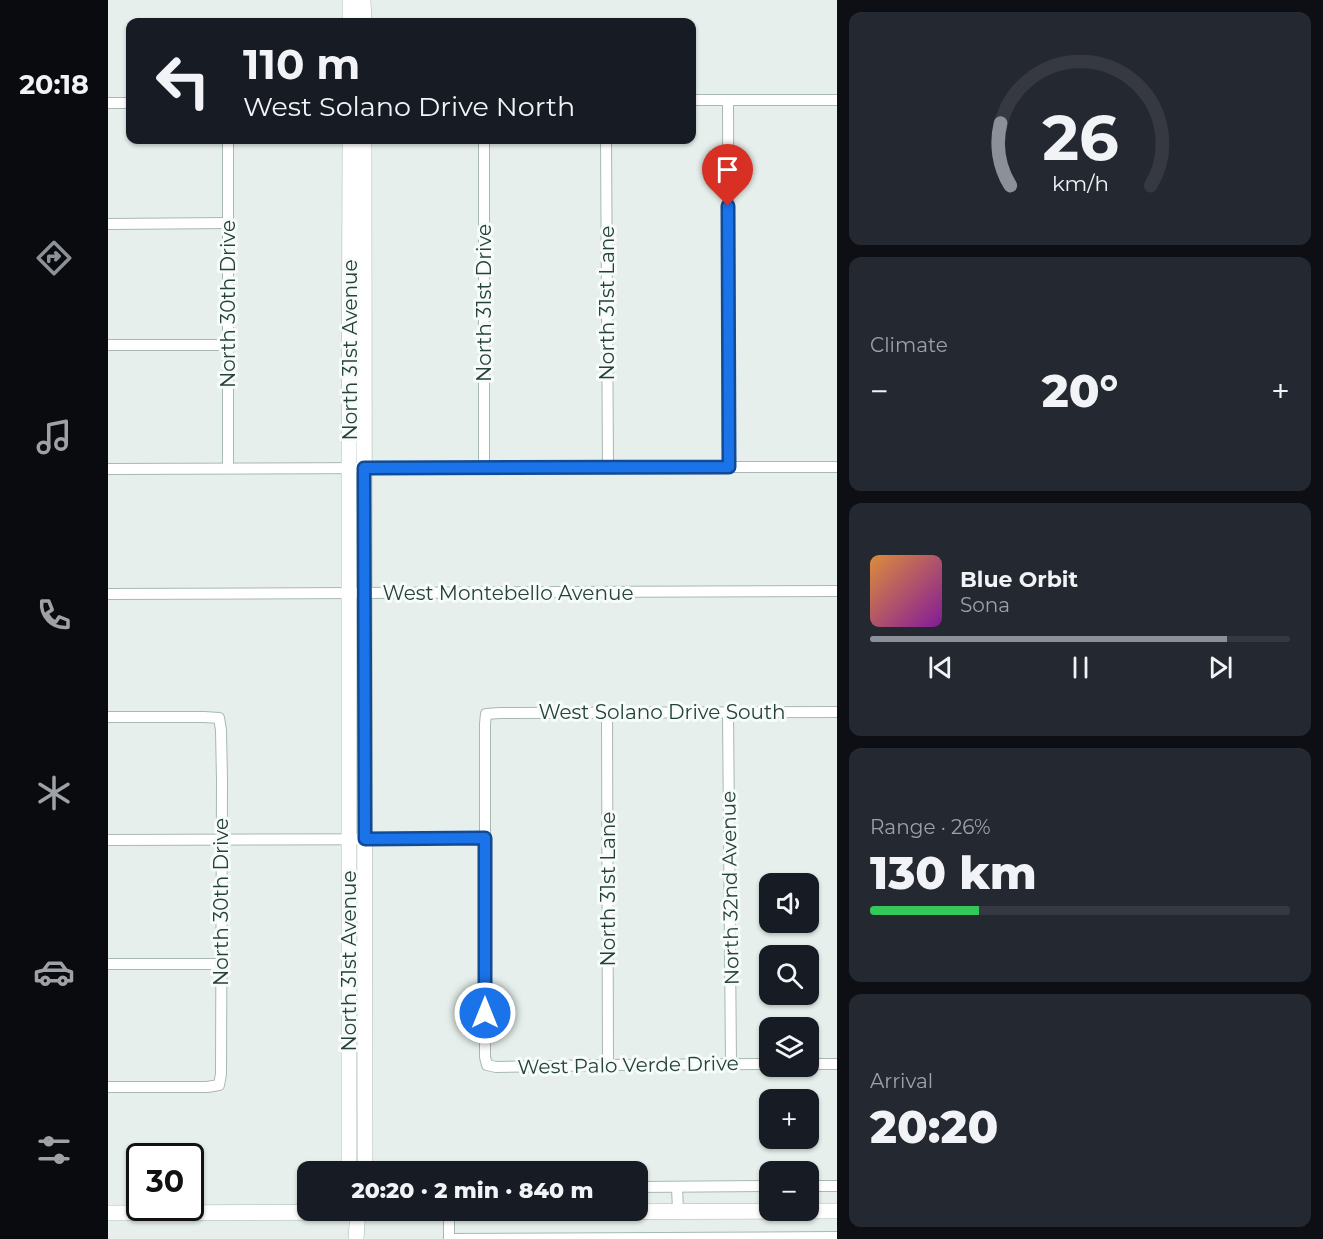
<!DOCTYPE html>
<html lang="en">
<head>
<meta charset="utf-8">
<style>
	:root { --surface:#171b24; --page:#242831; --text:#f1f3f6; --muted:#9ea1a6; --line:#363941; --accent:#8c9099 }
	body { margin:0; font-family:Montserrat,sans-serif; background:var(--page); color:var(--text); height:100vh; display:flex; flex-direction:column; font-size:22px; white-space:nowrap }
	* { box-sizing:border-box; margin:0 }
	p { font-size:20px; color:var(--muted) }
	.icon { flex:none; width:33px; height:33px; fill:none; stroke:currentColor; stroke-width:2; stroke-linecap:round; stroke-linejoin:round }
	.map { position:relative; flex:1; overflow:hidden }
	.drawer { display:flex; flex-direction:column; gap:12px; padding:12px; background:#0d0f14; width:486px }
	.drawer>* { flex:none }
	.top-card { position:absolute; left:18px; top:18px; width:570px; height:126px; border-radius:12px; box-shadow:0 2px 4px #0004; background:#171b24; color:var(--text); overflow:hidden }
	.fabs { position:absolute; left:651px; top:873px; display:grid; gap:12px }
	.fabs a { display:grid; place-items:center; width:60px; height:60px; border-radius:12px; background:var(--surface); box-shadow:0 2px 4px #0004; font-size:30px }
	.speed { position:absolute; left:18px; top:1143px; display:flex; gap:12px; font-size:30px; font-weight:700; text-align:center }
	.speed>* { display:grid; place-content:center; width:78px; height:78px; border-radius:50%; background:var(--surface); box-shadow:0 2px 4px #0004; line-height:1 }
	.speed .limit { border:3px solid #111; border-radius:9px; background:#fff; color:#111 }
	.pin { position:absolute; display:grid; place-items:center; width:51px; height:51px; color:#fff; margin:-62px -26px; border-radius:50% 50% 50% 0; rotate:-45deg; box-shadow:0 0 6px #0007 }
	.pin .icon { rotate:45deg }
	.me { position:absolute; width:66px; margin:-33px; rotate:0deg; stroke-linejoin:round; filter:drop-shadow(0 0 4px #0008) }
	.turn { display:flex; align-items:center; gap:21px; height:126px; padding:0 18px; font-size:27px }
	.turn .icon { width:78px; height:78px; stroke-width:2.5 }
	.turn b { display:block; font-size:42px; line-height:51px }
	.big { font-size:45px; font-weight:800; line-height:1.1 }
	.drawer .card { flex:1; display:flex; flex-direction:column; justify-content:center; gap:9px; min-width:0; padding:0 21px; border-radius:12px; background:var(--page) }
	.drawer .dial { align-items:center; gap:0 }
	.dial svg { height:156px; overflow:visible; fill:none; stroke:var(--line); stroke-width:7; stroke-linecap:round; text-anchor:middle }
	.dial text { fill:var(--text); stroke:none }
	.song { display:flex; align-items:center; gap:18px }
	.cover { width:72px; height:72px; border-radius:9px; background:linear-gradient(135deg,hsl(30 70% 55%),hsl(290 70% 35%)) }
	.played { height:6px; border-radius:3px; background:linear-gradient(90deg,var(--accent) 85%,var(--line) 85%) }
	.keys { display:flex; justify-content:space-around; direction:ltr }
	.heat { display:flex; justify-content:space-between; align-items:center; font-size:33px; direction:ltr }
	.charge { height:9px; border-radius:4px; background:linear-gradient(90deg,#34c759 26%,var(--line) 0) }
	.trip { position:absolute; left:189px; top:1161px; width:351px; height:60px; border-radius:12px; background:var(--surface); box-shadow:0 2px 4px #0004; font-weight:800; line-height:60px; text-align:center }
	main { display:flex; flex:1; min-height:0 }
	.tabs { display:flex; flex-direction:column; width:108px; justify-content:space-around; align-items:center; background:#090b0e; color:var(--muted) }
	.tabs .icon { width:42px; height:42px }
	.tabs .active { color:var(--accent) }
	.tabs b { font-size:27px; color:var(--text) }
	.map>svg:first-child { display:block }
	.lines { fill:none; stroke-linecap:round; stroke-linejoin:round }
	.street-casing { stroke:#a8b8b2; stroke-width:12 }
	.secondary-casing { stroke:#a4bbb3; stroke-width:16 }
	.street { stroke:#fff; stroke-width:10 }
	.secondary { stroke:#fff; stroke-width:15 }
	.route-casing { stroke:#114b97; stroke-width:15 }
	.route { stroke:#1a73e8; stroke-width:10 }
	.labels { text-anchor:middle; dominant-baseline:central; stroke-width:6; stroke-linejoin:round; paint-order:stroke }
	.street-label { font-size:20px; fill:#24423a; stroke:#f7fbf9 }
</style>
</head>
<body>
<main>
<nav class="tabs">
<b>20:18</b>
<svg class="icon active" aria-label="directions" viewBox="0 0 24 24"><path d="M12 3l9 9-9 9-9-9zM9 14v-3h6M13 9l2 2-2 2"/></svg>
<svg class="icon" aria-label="music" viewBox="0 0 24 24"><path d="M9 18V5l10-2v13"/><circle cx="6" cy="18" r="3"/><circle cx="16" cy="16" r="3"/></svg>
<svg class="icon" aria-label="phone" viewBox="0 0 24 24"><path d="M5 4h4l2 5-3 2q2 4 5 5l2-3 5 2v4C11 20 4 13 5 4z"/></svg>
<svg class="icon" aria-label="climate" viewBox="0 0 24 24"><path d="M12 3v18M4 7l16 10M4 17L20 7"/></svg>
<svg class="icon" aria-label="car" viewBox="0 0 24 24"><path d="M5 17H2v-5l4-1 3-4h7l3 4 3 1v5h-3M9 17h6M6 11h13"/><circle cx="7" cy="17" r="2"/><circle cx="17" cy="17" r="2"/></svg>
<svg class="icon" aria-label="filters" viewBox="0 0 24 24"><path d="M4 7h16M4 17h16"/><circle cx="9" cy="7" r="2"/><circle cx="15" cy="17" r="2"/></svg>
</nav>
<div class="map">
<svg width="729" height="1239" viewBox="0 0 729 1239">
	<rect width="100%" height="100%" fill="#e6efeb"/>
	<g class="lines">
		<defs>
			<g id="street">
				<path d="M584,100H729"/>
				<path d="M620,100L621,467"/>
				<path d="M0,103H22"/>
				<path d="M376,140V467"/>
				<path d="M498,140L500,467"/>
				<path d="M0,224L120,223"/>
				<path d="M0,345H120"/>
				<path d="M120,468V140"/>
				<path d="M0,469L500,467H729"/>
				<path d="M0,594L729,591"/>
				<path d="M620,712L623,1064"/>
				<path d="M499,713L500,1065"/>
				<path d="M0,717H96L111,718L113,730L114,780L113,1074L111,1085L99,1087H0"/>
				<path d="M0,840L377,839"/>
				<path d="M0,964H112"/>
				<path d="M662,1064L500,1065L388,1067L379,1065L377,1057V724L378,714L392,713L729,712"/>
				<path d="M700,1064H729"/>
				<path d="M700,1186H729"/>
				<path d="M530,1187L662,1186"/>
				<path d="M569,1187L570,1211"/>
				<path d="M341,1212V1239L729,1237"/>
			</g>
			<g id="secondary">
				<path d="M242,0V22"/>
				<path d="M255,0L256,22"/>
				<path d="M256,140L257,1172"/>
				<path d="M241,1172V468L242,140"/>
				<path d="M0,1213L729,1211"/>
				<path d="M248,1239L250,1210"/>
			</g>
		</defs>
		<use href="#street" class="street-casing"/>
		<use href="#secondary" class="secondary-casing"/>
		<use href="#street" class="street"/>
		<use href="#secondary" class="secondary"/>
	</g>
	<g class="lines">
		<defs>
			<path id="route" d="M377,1013V838L257,839L256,468L621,467L620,206"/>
		</defs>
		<use href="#route" class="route-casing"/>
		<use href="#route" class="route"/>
	</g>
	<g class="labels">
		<g class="street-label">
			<text transform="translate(376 303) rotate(-90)">North 31st Drive</text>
			<text transform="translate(499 303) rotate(-90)">North 31st Lane</text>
			<text transform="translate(120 304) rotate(-90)">North 30th Drive</text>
			<text transform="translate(242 350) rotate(-90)">North 31st Avenue</text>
			<text x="400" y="593">West Montebello Avenue</text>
			<text x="554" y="712">West Solano Drive South</text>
			<text transform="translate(622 888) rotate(-91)">North 32nd Avenue</text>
			<text transform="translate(500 889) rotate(-90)">North 31st Lane</text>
			<text transform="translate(113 902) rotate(-90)">North 30th Drive</text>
			<text transform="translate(241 961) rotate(-90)">North 31st Avenue</text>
			<text transform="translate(520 1065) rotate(-1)">West Palo Verde Drive</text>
		</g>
	</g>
</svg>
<div class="fabs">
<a><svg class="icon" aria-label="sound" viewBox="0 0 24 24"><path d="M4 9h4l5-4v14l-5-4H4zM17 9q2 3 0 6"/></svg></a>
<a><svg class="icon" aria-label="search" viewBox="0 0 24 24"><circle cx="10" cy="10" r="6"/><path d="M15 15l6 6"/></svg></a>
<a><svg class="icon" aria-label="layers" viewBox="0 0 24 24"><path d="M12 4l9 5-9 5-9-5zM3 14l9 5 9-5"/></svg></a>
<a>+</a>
<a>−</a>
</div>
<div class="speed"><div class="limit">30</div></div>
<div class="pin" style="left:620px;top:206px;background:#d93025"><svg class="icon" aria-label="arrive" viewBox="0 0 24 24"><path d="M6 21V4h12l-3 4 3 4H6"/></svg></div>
<svg class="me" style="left:377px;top:1013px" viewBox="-20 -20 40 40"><circle r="17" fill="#1a73e8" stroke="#fff" stroke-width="3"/><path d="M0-11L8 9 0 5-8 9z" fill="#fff"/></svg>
<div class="trip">20:20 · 2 min · 840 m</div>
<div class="top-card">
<div class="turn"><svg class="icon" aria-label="left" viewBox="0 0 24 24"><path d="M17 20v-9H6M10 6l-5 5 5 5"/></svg><div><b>110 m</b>West Solano Drive North</div></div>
</div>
</div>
<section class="drawer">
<div class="card dial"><svg viewBox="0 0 100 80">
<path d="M14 69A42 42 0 1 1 86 69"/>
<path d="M14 69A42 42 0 0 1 9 37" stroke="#8c9099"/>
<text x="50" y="56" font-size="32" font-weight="700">26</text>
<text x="50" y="72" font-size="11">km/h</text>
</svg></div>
<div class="card"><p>Climate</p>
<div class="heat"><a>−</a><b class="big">20°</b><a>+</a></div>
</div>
<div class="card">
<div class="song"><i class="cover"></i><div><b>Blue Orbit</b><p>Sona</p></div></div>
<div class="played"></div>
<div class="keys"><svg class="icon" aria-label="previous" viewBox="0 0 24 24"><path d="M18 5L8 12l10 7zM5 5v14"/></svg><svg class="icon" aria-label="pause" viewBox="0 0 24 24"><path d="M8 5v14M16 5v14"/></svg><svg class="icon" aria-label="next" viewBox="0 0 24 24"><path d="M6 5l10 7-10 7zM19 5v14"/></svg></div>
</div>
<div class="card"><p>Range · 26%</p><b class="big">130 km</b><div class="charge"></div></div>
<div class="card"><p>Arrival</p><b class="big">20:20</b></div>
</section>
</main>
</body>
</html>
